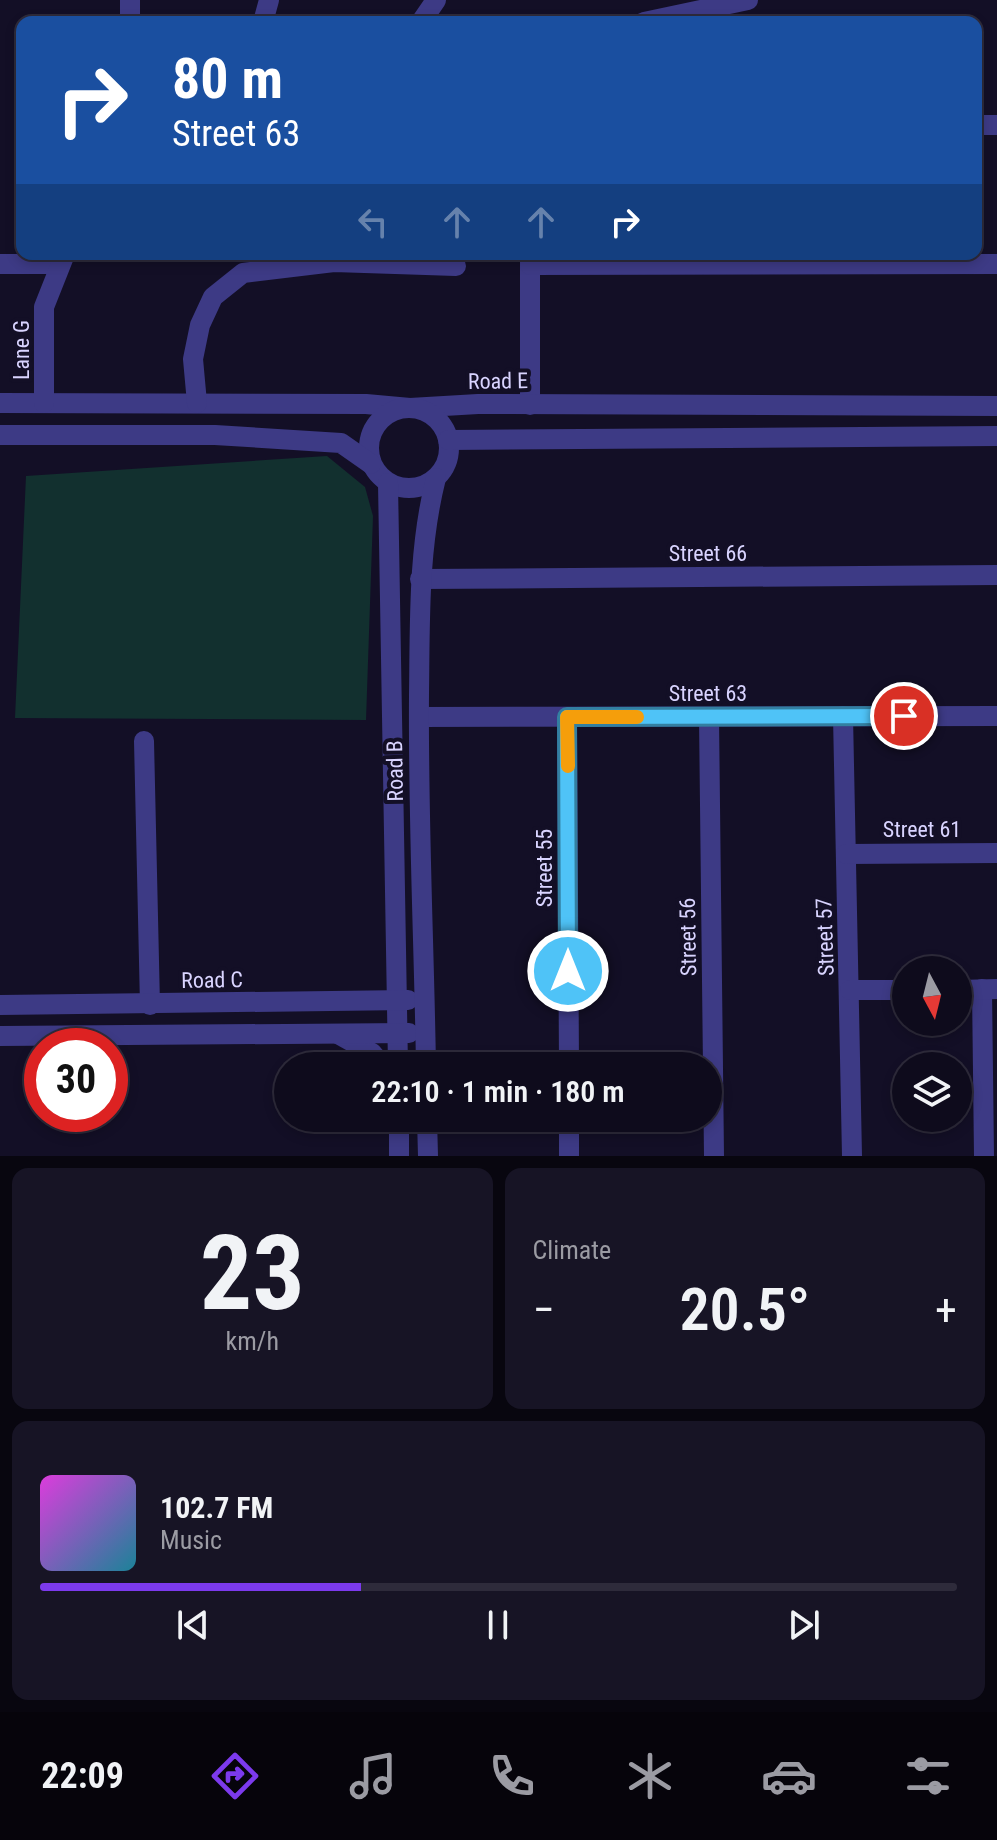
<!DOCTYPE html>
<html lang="en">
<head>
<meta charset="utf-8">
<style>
	:root { --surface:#0e0b1c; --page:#171425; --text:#f1f3f6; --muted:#9b9ba3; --line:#2e2b3b; --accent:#7c3aed }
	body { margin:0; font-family:"Roboto Condensed",sans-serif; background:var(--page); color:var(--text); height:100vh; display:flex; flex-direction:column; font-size:30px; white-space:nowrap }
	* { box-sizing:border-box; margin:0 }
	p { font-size:26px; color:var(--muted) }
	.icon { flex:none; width:44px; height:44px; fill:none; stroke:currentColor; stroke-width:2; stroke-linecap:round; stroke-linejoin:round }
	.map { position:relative; height:1156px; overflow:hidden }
	.panel { display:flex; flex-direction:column; gap:12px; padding:12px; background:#08060f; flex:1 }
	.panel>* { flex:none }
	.top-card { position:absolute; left:16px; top:16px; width:966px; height:244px; border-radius:16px; box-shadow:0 4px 12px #0003,0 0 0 2px var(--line); background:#1a4fa0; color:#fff; overflow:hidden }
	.needle { width:52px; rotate:173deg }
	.buttons { position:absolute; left:892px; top:956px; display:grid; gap:16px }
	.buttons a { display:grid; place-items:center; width:80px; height:80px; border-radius:50%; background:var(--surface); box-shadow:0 4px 12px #0003,0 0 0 2px var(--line); font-size:40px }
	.speed { position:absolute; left:24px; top:1028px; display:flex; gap:16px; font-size:40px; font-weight:700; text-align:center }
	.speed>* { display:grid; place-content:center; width:104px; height:104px; border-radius:50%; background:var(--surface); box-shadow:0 4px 12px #0003,0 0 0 2px var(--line); line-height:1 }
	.speed .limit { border:12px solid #d22; background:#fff; color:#111 }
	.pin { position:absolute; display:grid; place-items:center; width:68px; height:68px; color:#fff; margin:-34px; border:4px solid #fff; border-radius:50%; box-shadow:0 2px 8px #0007 }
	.me { position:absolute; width:88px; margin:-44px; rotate:0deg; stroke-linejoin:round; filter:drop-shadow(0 0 6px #0008) }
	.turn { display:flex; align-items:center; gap:28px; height:168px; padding:0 24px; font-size:36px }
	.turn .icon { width:104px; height:104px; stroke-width:2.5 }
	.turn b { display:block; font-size:56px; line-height:68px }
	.lanes { display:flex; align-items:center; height:76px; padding:0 24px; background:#0003; justify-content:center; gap:40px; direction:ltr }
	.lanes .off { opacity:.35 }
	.big { font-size:60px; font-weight:600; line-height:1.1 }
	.panel .card { flex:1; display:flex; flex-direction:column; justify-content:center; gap:12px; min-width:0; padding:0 28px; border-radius:16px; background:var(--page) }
	.panel .dial { align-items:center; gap:0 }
	.dial b { font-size:104px; line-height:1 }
	.song { display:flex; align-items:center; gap:24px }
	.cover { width:96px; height:96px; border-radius:12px; background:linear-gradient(135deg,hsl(300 70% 55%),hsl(190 70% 35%)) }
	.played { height:8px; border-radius:4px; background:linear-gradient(90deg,var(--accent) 35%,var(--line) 35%) }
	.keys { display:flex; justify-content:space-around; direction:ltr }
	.heat { display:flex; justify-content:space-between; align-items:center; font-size:44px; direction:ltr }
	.panel .tiles { flex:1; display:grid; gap:12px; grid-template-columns:1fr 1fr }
	.card:last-child { grid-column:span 2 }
	.trip { position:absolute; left:274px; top:1052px; width:448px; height:80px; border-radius:40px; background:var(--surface); box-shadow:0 4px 12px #0003,0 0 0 2px var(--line); font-weight:600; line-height:80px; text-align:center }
	.dock { display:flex; height:128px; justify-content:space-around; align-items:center; background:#06040b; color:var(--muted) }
	.dock .icon { width:56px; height:56px }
	.dock .current { color:var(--accent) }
	.dock b { font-size:36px; color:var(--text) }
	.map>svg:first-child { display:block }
	.green { fill:#12302f }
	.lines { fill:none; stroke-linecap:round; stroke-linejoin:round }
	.minor { stroke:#3d3a85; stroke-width:20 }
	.route-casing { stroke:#337fa1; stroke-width:20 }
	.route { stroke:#4fc3f7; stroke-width:14 }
	.slow { stroke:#f59e0b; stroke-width:14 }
	.labels { text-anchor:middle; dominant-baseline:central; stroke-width:8; stroke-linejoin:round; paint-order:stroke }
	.street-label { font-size:22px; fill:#d9d4ff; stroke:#130f26 }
</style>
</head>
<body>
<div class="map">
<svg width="997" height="1156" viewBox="0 0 997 1156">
	<rect width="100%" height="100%" fill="#130f26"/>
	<path class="green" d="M327,456L365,487L373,516L366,720L15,718L26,476Z"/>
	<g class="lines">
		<g class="minor">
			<path d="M130,22V0"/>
			<path d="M263,22L269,0"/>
			<path d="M421,22L436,0"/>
			<path d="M644,22L748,0"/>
			<path d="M976,125H997"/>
			<path d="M530,254V405"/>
			<path d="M0,264H59"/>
			<path d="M530,265L997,264"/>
			<path d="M0,403L366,404L410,408L478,404L997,406"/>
			<path d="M44,403V307L65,254"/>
			<path d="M197,403L193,359L200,325L213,297L243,273L334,262L456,266"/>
			<circle cx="409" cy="448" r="40"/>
			<path d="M0,435H215L341,443L371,464"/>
			<path d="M448,440L997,436"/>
			<path d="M388,483L398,1066"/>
			<path d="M420,579L997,575"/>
			<path d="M843,716L852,1156"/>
			<path d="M419,717L997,716"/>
			<path d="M567,717L569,1066"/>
			<path d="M709,717L714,1156"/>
			<path d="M144,741L150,1005"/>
			<path d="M846,854L997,853"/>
			<path d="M982,989L984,1156"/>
			<path d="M850,990H906"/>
			<path d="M958,990L997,989"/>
			<path d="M0,1005L408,1000"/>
			<path d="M338,1034L372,1053L383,1066"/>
			<path d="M0,1036L409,1033"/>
			<path d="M426,1066C424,942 418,819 419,695C420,621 418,549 436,478"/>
			<path d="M399,1118V1156"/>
			<path d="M427,1118L428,1156"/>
			<path d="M569,1118V1156"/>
		</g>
	</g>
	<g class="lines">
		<defs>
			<path id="route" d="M568,971L567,717L904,716"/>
		</defs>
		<use href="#route" class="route-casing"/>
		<use href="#route" class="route"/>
		<path class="slow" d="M568,766L567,717H637"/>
	</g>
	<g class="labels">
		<g class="street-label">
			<text transform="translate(21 350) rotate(-90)">Lane G</text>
			<text transform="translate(498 381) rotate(-1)">Road E</text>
			<text x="708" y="553">Street 66</text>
			<text x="708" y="693">Street 63</text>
			<text transform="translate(395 771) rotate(-91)">Road B</text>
			<text x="922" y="829">Street 61</text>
			<text transform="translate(544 868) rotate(-90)">Street 55</text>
			<text transform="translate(688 937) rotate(-91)">Street 56</text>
			<text transform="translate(825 937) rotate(-92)">Street 57</text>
			<text transform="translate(212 980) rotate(-1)">Road C</text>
		</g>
	</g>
</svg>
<div class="buttons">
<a><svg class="needle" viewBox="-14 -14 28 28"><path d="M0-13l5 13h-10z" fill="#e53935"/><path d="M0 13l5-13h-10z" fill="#9b9ba3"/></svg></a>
<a><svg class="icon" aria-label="layers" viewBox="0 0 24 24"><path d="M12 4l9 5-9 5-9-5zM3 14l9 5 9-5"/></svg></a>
</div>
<div class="speed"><div class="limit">30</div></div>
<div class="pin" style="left:904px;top:716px;background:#d93025"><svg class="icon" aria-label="arrive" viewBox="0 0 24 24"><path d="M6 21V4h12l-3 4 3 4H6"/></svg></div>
<svg class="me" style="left:568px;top:971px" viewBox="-20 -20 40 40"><circle r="17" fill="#4fc3f7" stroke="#fff" stroke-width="3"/><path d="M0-11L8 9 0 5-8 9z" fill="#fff"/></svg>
<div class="trip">22:10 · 1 min · 180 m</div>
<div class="top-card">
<div class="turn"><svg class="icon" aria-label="right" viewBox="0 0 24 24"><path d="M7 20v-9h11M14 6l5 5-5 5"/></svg><div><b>80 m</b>Street 63</div></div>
<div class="lanes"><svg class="icon off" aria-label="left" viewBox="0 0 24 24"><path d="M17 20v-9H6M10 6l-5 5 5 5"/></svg><svg class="icon off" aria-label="ahead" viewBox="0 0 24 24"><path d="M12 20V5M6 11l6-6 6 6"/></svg><svg class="icon off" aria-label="ahead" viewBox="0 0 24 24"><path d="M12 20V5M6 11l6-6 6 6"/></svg><svg class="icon" aria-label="right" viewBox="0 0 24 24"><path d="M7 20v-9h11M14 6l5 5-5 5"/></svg></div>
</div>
</div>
<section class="panel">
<div class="tiles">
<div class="card dial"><b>23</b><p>km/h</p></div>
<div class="card"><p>Climate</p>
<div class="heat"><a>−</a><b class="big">20.5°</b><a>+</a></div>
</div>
<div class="card">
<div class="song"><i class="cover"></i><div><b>102.7 FM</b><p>Music</p></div></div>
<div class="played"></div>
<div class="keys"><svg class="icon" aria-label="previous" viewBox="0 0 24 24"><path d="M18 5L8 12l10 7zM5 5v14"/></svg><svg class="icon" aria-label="pause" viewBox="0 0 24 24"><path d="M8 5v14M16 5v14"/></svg><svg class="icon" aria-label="next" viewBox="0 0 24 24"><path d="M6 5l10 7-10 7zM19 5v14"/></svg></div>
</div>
</div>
</section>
<nav class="dock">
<b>22:09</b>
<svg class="icon current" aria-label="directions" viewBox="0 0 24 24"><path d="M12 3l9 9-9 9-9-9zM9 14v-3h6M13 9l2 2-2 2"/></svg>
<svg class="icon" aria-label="music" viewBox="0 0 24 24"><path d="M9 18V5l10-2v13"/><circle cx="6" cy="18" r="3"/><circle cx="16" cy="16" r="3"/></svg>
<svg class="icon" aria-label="phone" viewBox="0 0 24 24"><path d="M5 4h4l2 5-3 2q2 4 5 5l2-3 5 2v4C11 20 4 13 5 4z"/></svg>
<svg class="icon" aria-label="climate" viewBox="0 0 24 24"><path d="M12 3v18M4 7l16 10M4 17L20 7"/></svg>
<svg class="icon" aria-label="car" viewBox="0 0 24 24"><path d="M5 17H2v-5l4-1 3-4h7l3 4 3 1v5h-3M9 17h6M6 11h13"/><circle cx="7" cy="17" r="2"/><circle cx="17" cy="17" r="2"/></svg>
<svg class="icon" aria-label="filters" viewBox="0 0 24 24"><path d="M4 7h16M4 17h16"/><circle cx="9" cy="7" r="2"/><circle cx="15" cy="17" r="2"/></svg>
</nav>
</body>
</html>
